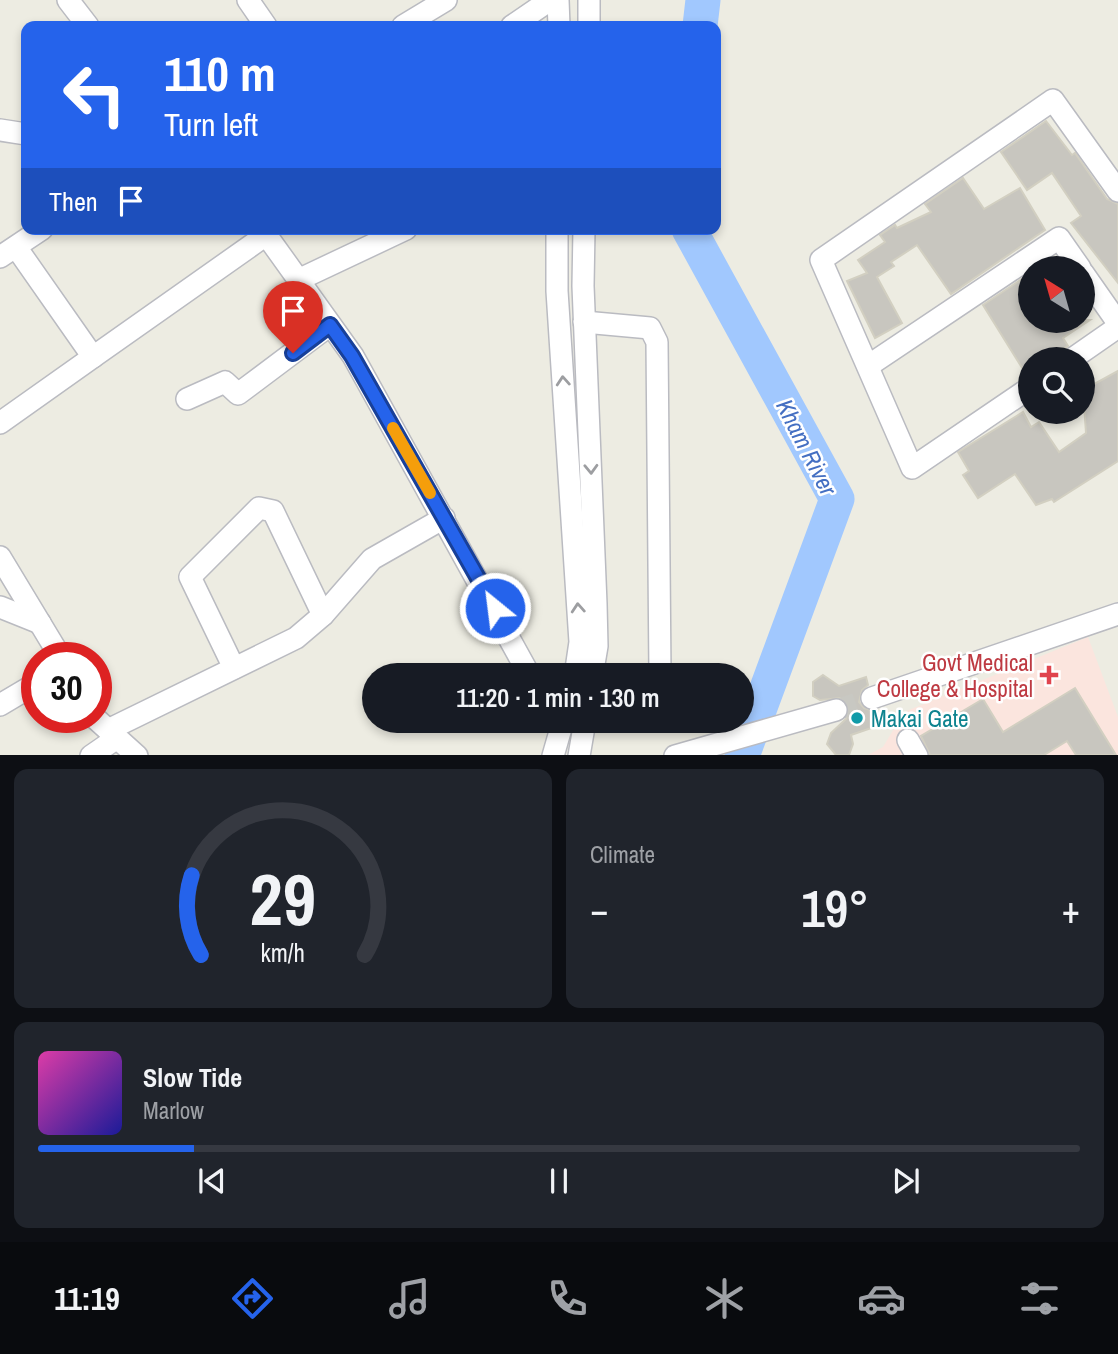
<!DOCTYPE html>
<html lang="en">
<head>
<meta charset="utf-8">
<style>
	:root { --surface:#171b24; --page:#20242c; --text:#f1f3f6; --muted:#9ea1a6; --line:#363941; --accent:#2563eb }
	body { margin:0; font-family:"Archivo Narrow",sans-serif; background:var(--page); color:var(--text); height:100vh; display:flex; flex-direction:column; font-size:26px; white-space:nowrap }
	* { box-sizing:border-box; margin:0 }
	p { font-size:23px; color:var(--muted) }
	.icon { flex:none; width:38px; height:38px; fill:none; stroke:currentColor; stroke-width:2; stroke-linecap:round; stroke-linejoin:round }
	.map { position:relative; height:755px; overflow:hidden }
	.details { display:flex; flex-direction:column; gap:14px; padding:14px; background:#0d0f14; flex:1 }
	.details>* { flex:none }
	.guide { position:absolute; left:21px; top:21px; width:700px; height:214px; border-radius:14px; box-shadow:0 4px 10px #0003; background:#2563eb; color:#fff; overflow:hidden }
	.needle { width:46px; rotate:323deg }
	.buttons { position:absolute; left:1018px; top:256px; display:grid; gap:14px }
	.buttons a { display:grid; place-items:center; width:77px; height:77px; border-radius:50%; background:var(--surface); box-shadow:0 4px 10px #0003; font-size:35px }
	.speed { position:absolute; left:21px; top:642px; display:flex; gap:14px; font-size:35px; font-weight:700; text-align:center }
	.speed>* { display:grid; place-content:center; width:91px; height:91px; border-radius:50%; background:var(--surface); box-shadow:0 4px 10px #0003; line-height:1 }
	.speed .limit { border:10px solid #d22; background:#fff; color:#111 }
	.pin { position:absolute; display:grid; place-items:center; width:60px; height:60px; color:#fff; margin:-72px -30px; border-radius:50% 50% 50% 0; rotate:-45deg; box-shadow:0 0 7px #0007 }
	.pin .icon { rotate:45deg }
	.me { position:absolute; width:77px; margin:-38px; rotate:331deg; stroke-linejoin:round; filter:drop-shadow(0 0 5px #0008) }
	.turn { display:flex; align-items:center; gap:24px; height:147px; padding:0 28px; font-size:32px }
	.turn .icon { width:91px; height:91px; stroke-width:2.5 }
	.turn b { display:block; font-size:49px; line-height:60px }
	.then { display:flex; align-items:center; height:66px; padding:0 28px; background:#0003; gap:14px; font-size:26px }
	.big { font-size:52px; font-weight:600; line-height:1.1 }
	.details .tile { flex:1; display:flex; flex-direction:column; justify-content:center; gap:10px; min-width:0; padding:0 24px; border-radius:14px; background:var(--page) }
	.details .dial { align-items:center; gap:0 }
	.dial svg { height:182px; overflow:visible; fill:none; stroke:var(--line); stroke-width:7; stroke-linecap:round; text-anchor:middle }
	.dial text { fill:var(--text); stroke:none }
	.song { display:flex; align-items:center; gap:21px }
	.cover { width:84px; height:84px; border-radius:10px; background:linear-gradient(135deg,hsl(320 70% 55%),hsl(240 70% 35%)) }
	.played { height:7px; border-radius:4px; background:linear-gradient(90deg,var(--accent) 15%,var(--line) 15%) }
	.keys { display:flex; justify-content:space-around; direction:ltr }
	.heat { display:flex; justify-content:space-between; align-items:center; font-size:38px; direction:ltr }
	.details .tiles { flex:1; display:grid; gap:14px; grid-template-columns:1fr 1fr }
	.tile:last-child { grid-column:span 2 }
	.trip { position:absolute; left:362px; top:663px; width:392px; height:70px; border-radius:35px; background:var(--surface); box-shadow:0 4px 10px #0003; font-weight:600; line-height:70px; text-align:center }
	.menu { display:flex; height:112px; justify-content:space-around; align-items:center; background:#090b0e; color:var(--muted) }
	.menu .icon { width:49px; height:49px }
	.menu .selected { color:var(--accent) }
	.menu b { font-size:32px; color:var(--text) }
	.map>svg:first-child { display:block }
	.medical { fill:#fbe5de }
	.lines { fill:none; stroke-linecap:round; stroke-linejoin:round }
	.river { stroke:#a1c8fe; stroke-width:35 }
	.building { fill:#c8c6bf; stroke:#d2cfc1; stroke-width:2 }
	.minor-tunnel { stroke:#c8c8c2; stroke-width:21; stroke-dasharray:21 10; stroke-linecap:butt }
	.minor-casing { stroke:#babbc1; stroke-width:24 }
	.minor { stroke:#fff; stroke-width:21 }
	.oneway { stroke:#9d9ea1 }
	.route-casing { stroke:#184099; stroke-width:18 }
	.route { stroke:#2563eb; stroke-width:12 }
	.slow { stroke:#f59e0b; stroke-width:12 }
	.health-dot { fill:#e0444e; stroke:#fff; stroke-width:2.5 }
	.culture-dot { fill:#0f9aa8; stroke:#fff; stroke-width:2.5 }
	.labels { text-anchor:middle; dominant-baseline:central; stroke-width:5; stroke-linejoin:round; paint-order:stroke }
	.health-label { font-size:23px; fill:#be3a42; stroke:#fff; text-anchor:end }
	.culture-label { font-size:23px; fill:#0d838f; stroke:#fff; text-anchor:start }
	.water-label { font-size:24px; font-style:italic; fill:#446fc2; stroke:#fff }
</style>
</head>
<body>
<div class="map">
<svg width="1118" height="756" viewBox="0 0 1118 756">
	<rect width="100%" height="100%" fill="#edece2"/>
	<path class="medical" d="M1088,637L1118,717V755L866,756L883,747L904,712Z"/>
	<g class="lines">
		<g class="river">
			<path d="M700,26L703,0"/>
			<path d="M689,229L837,499L742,756"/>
		</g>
	</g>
	<g class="building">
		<path d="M1046,121L1072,155L1075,153L1107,199L1118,204V283L1071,223L1081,216L1052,173L1027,190L1001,152Z"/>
		<path d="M963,178L984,209L1020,188L1045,230L951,294L917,245L891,262L894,266L877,277L902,323L875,338L847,281L867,273L858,260L885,242L880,235L895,225L897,228L931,212L925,204Z"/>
		<path d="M1031,273V320H1090L1063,338L1068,346L1046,359H1031V367L1024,371L983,305Z"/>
		<path d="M1118,371V461L1054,502L1052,499L1036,505L1015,474L978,498L963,475L969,471L958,452L1023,412L1031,427L1039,422L1059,452L1086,433L1083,390Z"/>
		<path d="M823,675L839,686L866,677L868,685L862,690L859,702L864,708L875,711L877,726L851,735L853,744L849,755H836L827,744L831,733L846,719L849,707L840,698L820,700L813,696V682Z"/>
		<path d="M1075,688L1116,755H1076L1067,741L1044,755H930L921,736L983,699L1003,732Z"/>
	</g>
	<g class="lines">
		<path class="minor-tunnel" d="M836,710L872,698"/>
		<defs>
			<g id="minor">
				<path d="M68,0L88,26"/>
				<path d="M248,0L266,26"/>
				<path d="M558,0L559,26"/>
				<path d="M589,0V26"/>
				<path d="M403,26L446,0"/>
				<path d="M512,26L550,0"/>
				<path d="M0,130L26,134"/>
				<path d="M262,229L353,356L530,676"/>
				<path d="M557,229V291L580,642L575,676"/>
				<path d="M584,229L583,286L596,604L597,646L592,676"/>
				<path d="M16,247L93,357L266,235"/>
				<path d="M0,257L42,229"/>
				<path d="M1083,273L1118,323"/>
				<path d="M298,280L406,229"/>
				<path d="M584,322L650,328L657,342L660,674"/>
				<path d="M1072,359L1118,327"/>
				<path d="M868,366L1059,238L1080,268"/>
				<path d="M1031,387L912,468L821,260L1053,100L1118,191"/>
				<path d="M187,399L225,382L238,394L330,325"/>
				<path d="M0,423L93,357"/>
				<path d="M0,557L61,658"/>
				<path d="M0,607L40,623"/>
				<path d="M234,668L190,577L259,508L273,511L323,615"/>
				<path d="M872,698L1118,614"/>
				<path d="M0,705L37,683"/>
				<path d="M95,718L137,756"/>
				<path d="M108,730L296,638L323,615L372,559L444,518"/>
				<path d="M908,740L917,756"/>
				<path d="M91,756L117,738"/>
				<path d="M553,756L563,721"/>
				<path d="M579,756L585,721"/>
				<path d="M675,756L836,710"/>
			</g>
		</defs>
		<use href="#minor" class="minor-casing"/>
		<use href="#minor" class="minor"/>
	</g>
	<defs><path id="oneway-chevron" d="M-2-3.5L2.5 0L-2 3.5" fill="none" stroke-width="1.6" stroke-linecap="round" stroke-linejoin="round" transform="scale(1.75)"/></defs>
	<g class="oneway">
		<use href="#oneway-chevron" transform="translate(563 381) rotate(-94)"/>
		<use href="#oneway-chevron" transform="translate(591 469) rotate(88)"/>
		<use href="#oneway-chevron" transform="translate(578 608) rotate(-94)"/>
	</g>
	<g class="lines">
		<defs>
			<path id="route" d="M293,353L330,325L352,356L495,608"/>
		</defs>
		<use href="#route" class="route-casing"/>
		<use href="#route" class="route"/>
		<path class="slow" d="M393,428L430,493"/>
	</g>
	<path class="health-dot" d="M1045.5 664.5h7v7h7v7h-7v7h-7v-7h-7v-7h7z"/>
	<circle class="culture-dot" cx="857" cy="718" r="7"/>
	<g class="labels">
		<g class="health-label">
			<text x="1033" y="662">Govt Medical<tspan x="1033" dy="26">College &amp; Hospital</tspan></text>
		</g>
		<g class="culture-label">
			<text x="871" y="718">Makai Gate</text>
		</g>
		<g class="water-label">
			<text transform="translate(807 447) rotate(63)">Kham River</text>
		</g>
	</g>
</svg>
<div class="buttons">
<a><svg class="needle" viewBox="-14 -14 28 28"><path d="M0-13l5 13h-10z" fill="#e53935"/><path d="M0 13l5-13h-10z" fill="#9ea1a6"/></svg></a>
<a><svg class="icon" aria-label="search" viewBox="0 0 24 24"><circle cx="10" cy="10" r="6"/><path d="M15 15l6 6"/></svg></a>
</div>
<div class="speed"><div class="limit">30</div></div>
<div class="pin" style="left:293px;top:353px;background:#d93025"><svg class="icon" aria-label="arrive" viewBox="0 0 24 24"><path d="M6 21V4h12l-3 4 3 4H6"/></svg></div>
<svg class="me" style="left:495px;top:608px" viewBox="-20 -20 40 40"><circle r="17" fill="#2563eb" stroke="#fff" stroke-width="3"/><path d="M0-11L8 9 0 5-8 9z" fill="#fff"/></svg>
<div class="trip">11:20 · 1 min · 130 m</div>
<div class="guide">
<div class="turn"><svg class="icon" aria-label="left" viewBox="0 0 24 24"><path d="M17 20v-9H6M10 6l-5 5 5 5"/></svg><div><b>110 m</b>Turn left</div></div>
<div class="then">Then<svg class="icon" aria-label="arrive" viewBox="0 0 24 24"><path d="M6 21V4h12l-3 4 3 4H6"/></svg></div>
</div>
</div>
<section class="details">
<div class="tiles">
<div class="tile dial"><svg viewBox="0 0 100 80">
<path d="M14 69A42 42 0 1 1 86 69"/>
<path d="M14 69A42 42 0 0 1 10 34" stroke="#2563eb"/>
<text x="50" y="56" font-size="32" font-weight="700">29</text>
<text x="50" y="72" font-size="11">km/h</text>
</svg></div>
<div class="tile"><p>Climate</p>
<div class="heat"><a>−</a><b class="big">19°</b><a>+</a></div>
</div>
<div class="tile">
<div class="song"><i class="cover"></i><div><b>Slow Tide</b><p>Marlow</p></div></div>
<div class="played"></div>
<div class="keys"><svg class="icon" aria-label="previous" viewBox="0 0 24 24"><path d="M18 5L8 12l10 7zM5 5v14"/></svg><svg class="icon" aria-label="pause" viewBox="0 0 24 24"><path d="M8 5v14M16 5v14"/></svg><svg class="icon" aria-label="next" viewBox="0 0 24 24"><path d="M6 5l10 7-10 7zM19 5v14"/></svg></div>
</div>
</div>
</section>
<nav class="menu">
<b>11:19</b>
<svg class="icon selected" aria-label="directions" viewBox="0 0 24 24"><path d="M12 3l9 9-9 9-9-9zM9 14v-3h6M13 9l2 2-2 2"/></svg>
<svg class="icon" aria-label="music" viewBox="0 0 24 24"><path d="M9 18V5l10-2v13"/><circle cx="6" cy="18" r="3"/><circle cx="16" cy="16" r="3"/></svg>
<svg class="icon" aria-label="phone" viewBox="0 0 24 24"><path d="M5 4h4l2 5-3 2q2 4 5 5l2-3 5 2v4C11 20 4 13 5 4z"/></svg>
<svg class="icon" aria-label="climate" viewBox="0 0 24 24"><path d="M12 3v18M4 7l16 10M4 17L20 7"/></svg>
<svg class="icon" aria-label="car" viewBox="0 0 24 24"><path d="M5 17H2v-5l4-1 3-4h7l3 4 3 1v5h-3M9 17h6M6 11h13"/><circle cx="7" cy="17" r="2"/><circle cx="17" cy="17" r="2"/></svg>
<svg class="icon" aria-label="filters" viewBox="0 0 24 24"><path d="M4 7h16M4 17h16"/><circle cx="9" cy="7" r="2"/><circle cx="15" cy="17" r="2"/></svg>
</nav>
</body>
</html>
